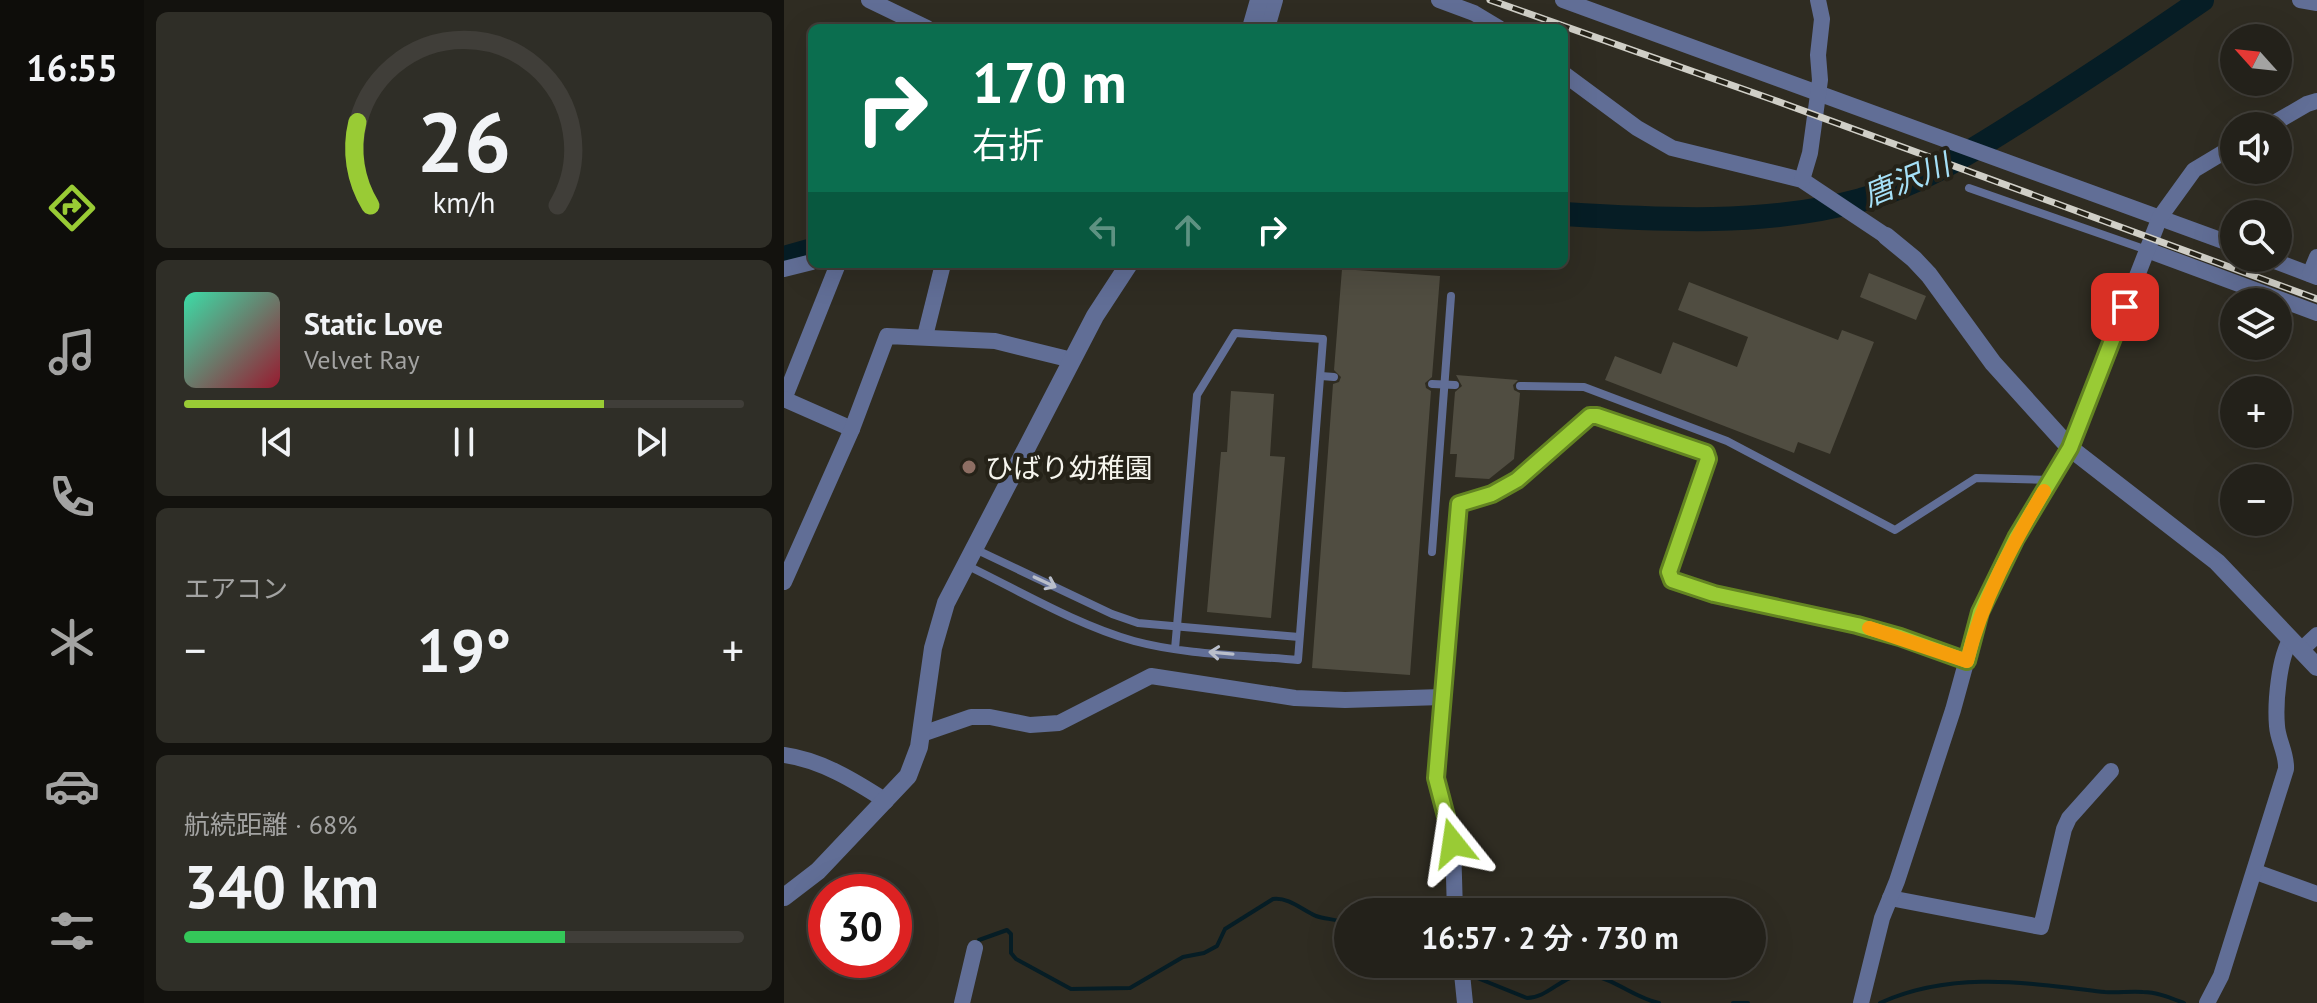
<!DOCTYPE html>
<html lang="ja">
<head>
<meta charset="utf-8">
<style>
	:root { --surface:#23211a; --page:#2f2e27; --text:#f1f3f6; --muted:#a3a3a2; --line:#403e39; --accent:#99cb35 }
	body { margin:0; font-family:"PT Sans","Noto Sans JP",sans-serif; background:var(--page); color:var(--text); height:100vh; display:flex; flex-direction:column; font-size:30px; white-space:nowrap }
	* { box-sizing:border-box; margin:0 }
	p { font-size:26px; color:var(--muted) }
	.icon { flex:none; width:44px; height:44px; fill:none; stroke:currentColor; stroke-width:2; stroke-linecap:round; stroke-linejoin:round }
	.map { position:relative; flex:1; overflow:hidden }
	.side { display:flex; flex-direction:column; gap:12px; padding:12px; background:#13120e; width:640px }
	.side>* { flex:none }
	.guide { position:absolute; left:24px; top:24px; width:760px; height:244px; border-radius:12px; box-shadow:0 8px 32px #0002,0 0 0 2px var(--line); background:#0b6e4f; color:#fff; overflow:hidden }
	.needle { width:52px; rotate:297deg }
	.fabs { position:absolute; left:1436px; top:24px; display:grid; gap:16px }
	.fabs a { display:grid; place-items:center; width:72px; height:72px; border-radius:50%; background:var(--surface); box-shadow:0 8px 32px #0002,0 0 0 2px var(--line); font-size:40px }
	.speed { position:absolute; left:24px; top:874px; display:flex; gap:16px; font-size:40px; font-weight:700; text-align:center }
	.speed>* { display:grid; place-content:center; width:104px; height:104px; border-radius:50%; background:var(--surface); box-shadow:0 8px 32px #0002,0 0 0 2px var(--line); line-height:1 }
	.speed .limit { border:12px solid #d22; background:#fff; color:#111 }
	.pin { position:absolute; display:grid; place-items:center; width:68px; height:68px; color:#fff; margin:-34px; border-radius:16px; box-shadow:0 4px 12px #0006 }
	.me { position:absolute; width:88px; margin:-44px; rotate:345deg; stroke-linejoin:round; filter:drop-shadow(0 0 6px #0008) }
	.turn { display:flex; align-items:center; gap:28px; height:168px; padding:0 32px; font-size:36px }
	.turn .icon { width:104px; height:104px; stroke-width:2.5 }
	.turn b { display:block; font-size:56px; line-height:68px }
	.lanes { display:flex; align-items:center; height:76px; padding:0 32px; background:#0003; justify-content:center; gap:40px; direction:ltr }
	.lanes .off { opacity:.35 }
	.big { font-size:60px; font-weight:600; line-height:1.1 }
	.side .tile { flex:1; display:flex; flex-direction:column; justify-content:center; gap:12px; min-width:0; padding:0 28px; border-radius:12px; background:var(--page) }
	.side .dial { align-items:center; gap:0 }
	.dial svg { height:208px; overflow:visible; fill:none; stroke:var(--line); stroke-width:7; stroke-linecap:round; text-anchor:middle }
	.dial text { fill:var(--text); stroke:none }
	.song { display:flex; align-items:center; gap:24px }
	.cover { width:96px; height:96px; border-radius:12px; background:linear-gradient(135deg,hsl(160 70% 55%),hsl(350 70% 35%)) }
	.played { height:8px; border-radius:4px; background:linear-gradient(90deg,var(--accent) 75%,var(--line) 75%) }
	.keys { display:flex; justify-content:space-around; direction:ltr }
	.heat { display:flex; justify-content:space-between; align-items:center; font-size:44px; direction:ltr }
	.charge { height:12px; border-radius:6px; background:linear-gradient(90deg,#34c759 68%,var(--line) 0) }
	.trip { position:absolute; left:550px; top:898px; width:432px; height:80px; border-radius:40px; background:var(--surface); box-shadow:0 8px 32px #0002,0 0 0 2px var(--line); font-weight:600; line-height:80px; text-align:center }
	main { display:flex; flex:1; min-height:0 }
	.menu { display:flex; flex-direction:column; width:144px; justify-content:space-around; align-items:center; background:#0e0d0a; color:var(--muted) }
	.menu .icon { width:56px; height:56px }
	.menu .selected { color:var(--accent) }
	.menu b { font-size:36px; color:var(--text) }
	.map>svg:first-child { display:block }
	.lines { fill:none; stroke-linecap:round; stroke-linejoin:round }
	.stream { stroke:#061d25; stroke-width:4 }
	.river { stroke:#061d25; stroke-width:24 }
	.building { fill:#504d41 }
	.service { stroke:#616e96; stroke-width:8 }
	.minor { stroke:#616e96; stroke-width:16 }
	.tertiary { stroke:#616e96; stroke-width:18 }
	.rail-casing { stroke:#d0cfc7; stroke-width:7 }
	.rail { stroke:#252218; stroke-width:4; stroke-dasharray:12; stroke-linecap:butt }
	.oneway { stroke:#babfcb }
	.route-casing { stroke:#638422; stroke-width:20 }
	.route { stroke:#99cb35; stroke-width:14 }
	.slow { stroke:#f59e0b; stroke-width:14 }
	.education-dot { fill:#8d6e63; stroke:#252218; stroke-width:3 }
	.labels { text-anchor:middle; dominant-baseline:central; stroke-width:8; stroke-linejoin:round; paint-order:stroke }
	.poi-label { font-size:28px; fill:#f6f5ee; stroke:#252218; text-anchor:start }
	.water-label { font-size:30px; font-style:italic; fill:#a5e0f7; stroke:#252218 }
</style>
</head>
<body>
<main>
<nav class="menu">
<b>16:55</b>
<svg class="icon selected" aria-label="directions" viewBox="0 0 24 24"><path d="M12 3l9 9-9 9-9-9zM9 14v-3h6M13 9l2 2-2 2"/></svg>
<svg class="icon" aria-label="music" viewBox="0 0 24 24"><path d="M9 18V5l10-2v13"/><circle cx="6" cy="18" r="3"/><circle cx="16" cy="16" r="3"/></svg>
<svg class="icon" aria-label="phone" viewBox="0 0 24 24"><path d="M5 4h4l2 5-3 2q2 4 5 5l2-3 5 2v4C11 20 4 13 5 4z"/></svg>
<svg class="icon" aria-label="climate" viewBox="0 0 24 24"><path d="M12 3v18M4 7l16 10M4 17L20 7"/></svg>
<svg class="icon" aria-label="car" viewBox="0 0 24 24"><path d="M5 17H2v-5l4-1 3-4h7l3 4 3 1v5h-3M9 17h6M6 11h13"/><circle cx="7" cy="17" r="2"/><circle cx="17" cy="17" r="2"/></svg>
<svg class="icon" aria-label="filters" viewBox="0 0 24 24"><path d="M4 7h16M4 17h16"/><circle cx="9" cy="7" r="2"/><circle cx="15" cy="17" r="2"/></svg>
</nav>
<section class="side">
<div class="tile dial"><svg viewBox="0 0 100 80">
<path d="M14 69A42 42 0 1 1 86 69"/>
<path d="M14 69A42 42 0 0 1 9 37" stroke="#99cb35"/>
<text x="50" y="56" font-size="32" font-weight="700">26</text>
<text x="50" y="72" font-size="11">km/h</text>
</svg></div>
<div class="tile">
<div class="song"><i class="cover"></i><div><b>Static Love</b><p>Velvet Ray</p></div></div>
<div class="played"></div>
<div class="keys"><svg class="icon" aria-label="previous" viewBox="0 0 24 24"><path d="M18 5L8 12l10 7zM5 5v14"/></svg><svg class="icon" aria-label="pause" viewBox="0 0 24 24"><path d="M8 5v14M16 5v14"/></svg><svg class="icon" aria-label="next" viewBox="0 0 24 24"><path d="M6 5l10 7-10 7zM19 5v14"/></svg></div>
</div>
<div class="tile"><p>エアコン</p>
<div class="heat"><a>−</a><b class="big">19°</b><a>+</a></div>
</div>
<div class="tile"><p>航続距離 · 68%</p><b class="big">340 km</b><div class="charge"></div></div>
</section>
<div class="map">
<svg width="1533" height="1003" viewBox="0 0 1533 1003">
	<rect width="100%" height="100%" fill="#2f2c22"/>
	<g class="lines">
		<g class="stream">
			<path d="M195,940L223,930L227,934V953L232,959L287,989L346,988L399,957L420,953L433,946L441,929L489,899C505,897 518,910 532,916C543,920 553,918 564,925"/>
			<path d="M661,964L673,969"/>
			<path d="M681,973L743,998C765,998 779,973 803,975C829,977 850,998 875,1003"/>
			<path d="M949,1003H964"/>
			<path d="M1096,1003C1169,970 1244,983 1321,992C1334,993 1346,991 1359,992C1373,992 1387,998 1400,1003"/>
		</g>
		<g class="river">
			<path d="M780,214C877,220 982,226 1077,200C1137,185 1189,150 1240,118C1300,80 1359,41 1418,0"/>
			<path d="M0,258L28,250"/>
		</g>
	</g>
	<g class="building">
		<path d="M558,269L656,276L648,377L641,383L642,388L647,391L626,675L528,668L549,384L555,382L557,377L550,370Z"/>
		<path d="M1085,273L1142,296L1132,320L1076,297Z"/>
		<path d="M905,282L1054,340L1058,330L1090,342L1046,454L1014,442L1010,453L821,380L831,356L877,374L889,342L953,367L964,337L894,310Z"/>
		<path d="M672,375L734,380L729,385L730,390L736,393L730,459L705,479L671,477L673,454H666L671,392L678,386Z"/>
		<path d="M447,391L490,394L486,456L501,457L487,618L423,612L437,452H443Z"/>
	</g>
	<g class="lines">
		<g class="service">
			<path d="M1185,188L1363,250"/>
			<path d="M537,376L550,377"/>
			<path d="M648,384L671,385"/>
			<path d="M736,386L800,387L943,441L1111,530L1192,478L1266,480"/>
			<path d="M191,549L328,614L354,623L515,637"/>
			<path d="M648,552L667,296"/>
			<path d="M182,565C236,591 293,625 350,641C402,655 460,655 514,660L539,339L451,333L413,395L391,649"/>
		</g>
		<g class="minor">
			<path d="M85,0L143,28"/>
			<path d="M655,0L690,13L715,28"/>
			<path d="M779,0L1450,245"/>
			<path d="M1516,0L1533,3"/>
			<path d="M483,28L491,0"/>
			<path d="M780,74L853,128L888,148L1018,180L1102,236"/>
			<path d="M1485,126L1523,104L1533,101"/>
			<path d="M1018,180L1026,153L1036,80L1034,55L1038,19L1034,0"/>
			<path d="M1363,250L1533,313"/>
			<path d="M1483,258L1533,277"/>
			<path d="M0,269L28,262"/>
			<path d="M1526,274L1533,257"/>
			<path d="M141,336L159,264"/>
			<path d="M0,399L54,264"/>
			<path d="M0,399L68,429"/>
			<path d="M0,582L68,429L103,336L211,341L288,360"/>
			<path d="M1517,650L1533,635"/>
			<path d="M658,697L652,778L669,843L671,912"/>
			<path d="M138,734L187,717H206L246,725L275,723L367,676L511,698L561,700L658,697L675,504L708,494L733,480L806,416H813L922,453L924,459L885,572L888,580C925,599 988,606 1030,615C1083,627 1133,643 1183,661"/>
			<path d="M0,755C37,760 71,781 102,801"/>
			<path d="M1472,872L1533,894"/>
			<path d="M1106,898L1257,927L1280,829L1285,818L1327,771"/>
			<path d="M677,964L681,1003"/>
			<path d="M178,1003L191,948"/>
			<path d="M1077,1003L1098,918L1113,881L1169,710L1196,612L1232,538L1286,448L1376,217L1410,170L1450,146"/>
			<path d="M1423,1003L1437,976L1502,769C1503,754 1494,741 1493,726C1491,703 1495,657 1507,639"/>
		</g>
		<g class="tertiary">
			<path d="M467,28L475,0"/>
			<path d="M1102,236L1130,259L1145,275L1209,363L1286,448L1433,562L1533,667"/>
			<path d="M0,897L34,871L124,776L135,747L149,648L162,603L311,316L345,264"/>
		</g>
		<defs>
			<path id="rail" d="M706,0L987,99L1533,299"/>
		</defs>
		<use href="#rail" class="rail-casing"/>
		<use href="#rail" class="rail"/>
	</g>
	<defs><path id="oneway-shaft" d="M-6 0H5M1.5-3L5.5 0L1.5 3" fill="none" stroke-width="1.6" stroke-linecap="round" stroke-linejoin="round" transform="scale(2)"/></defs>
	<g class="oneway">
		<use href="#oneway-shaft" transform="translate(261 582) rotate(25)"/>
		<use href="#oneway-shaft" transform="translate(437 653) rotate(-175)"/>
	</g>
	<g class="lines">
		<defs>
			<path id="route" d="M669,843L652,778L675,504L708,494L733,480L806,416H813L922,453L924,459L885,572L888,580L930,594L1073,625L1116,637L1183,661L1196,612L1232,538L1286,448L1341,307"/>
		</defs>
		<use href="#route" class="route-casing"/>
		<use href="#route" class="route"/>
		<path class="slow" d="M1085,628L1183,661C1198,600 1228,545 1260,491"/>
	</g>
	<circle class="education-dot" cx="185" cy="467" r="8"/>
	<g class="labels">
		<g class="poi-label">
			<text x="201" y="467">ひばり幼稚園</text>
		</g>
		<g class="water-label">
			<text transform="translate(1122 179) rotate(-22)">唐沢川</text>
		</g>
	</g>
</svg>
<div class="fabs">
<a><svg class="needle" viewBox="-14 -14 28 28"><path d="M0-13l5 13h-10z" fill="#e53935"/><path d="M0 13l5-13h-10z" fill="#a3a3a2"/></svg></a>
<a><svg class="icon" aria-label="sound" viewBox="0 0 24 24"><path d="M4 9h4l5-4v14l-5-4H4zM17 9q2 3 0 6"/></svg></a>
<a><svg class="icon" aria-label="search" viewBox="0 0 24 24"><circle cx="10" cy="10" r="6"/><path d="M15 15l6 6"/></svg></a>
<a><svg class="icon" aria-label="layers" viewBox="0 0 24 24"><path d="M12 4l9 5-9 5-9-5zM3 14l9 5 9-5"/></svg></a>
<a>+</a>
<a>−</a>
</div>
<div class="speed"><div class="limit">30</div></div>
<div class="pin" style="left:1341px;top:307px;background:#d93025"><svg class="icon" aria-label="arrive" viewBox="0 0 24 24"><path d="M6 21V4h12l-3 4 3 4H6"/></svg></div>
<svg class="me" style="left:669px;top:843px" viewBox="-20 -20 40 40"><path d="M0-17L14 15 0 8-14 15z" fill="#99cb35" stroke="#fff" stroke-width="4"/></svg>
<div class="trip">16:57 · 2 分 · 730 m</div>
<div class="guide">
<div class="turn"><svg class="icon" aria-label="right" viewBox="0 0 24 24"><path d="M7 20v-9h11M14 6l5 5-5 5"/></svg><div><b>170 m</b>右折</div></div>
<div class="lanes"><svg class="icon off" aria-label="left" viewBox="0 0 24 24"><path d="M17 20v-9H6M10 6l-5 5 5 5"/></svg><svg class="icon off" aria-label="ahead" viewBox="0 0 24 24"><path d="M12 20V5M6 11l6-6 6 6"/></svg><svg class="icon" aria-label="right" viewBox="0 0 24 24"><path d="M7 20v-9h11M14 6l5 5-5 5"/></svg></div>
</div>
</div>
</main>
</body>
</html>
